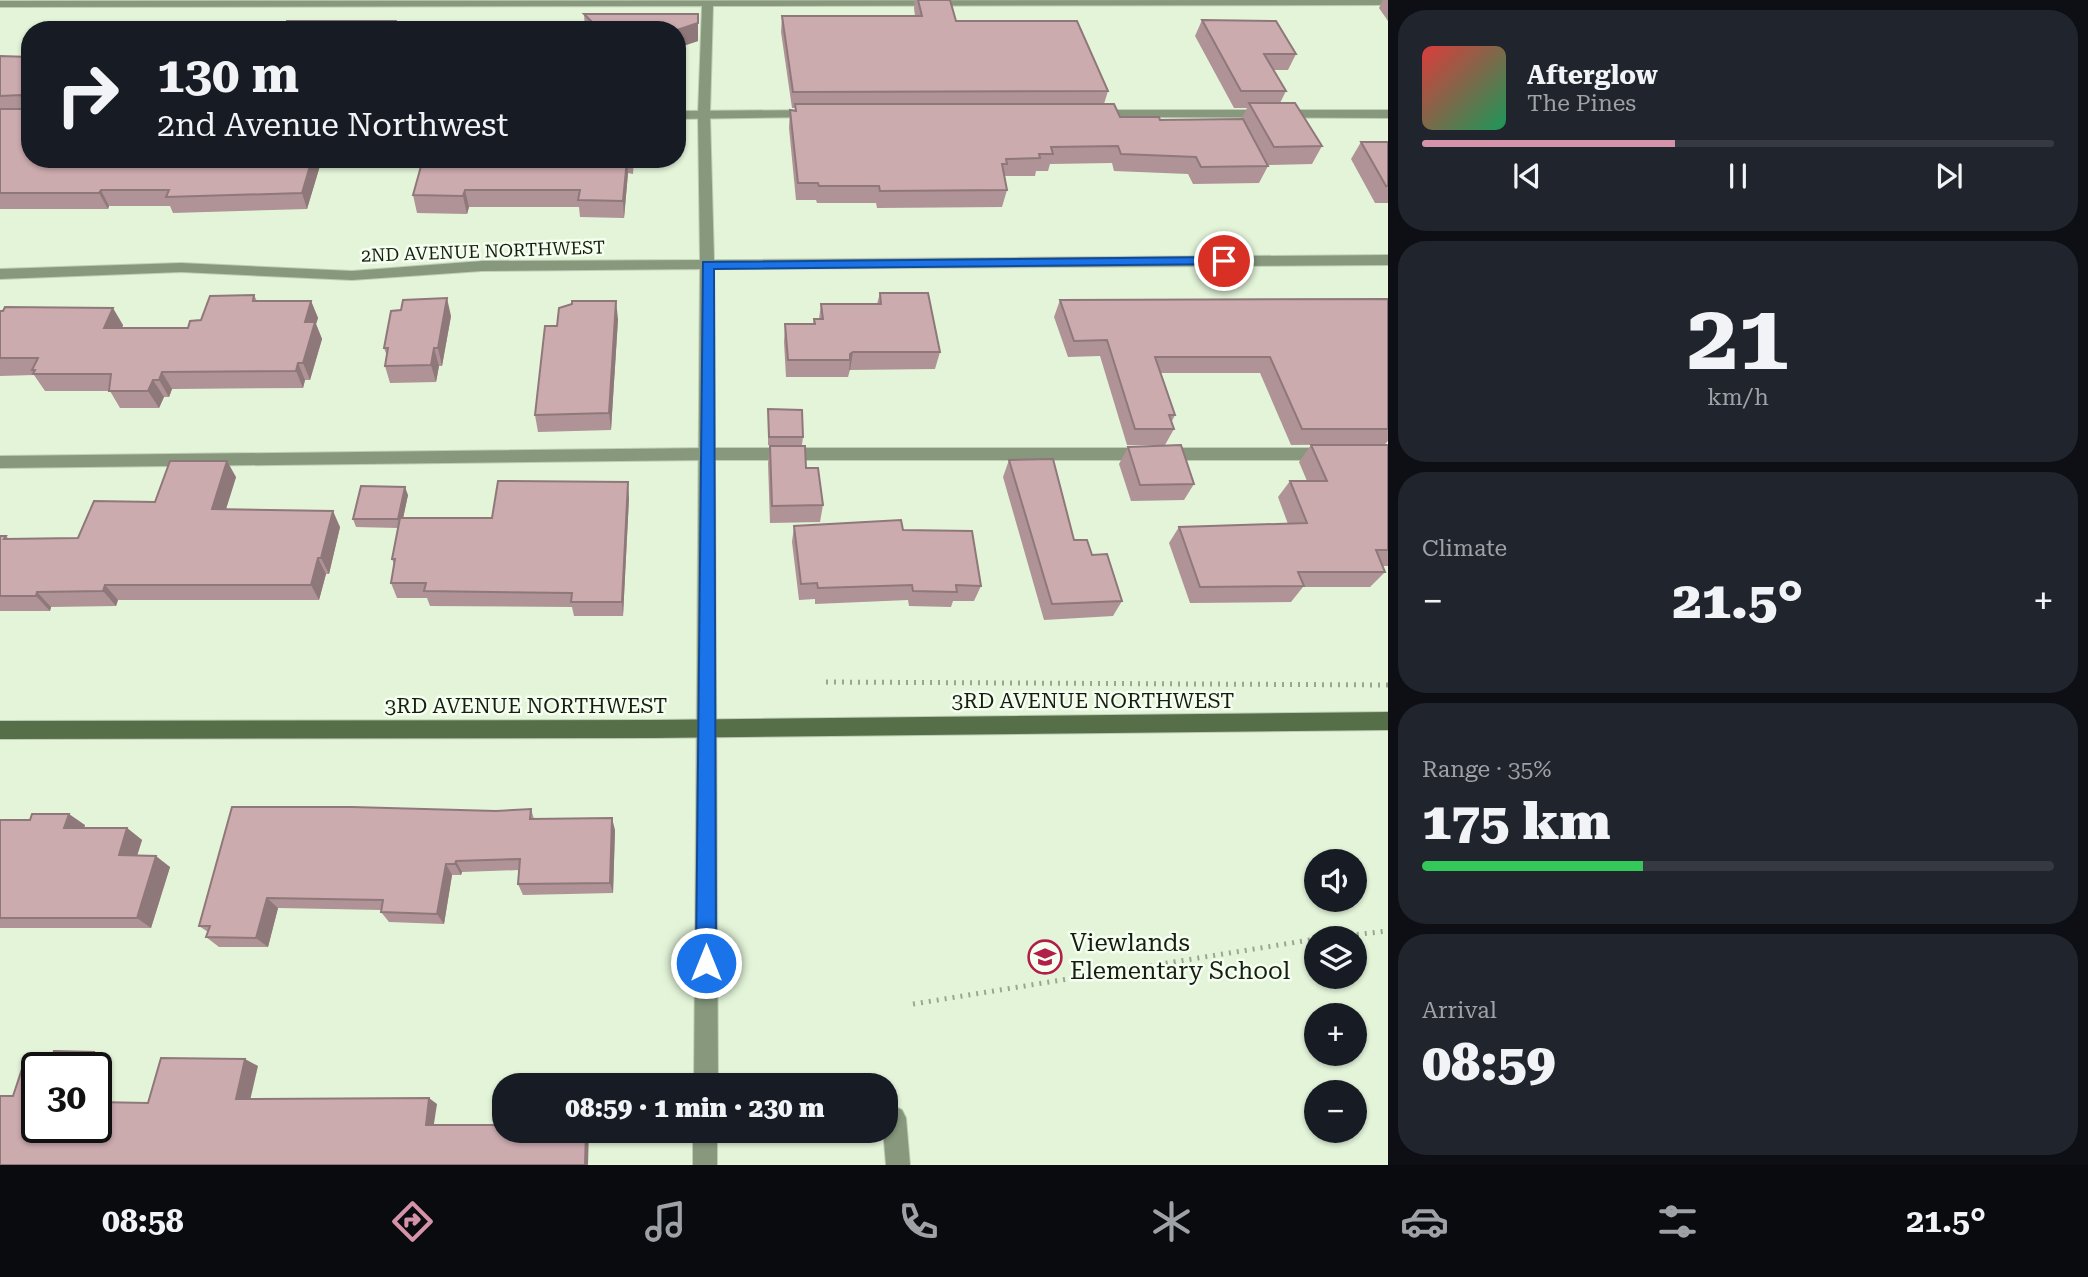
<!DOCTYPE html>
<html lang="en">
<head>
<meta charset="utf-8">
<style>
	:root { --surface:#171b24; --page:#20242c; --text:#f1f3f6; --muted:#9ea1a6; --line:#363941; --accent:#d493a8 }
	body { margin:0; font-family:"Roboto Serif",serif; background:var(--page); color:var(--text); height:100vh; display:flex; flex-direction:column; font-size:26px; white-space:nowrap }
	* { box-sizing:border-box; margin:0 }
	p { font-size:23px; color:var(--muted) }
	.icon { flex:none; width:38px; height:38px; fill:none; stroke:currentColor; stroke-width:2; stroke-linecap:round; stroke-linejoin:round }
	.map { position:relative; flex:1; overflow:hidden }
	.drawer { display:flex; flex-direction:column; gap:10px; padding:10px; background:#0d0f14; width:700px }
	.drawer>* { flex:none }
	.hud { position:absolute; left:21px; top:21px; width:665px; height:147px; border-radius:28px; box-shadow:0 2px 5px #0004; background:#171b24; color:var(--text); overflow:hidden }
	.controls { position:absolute; left:1304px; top:849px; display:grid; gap:14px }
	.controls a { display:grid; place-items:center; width:63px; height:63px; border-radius:50%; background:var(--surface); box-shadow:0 2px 5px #0004; font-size:35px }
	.speed { position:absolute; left:21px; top:1052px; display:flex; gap:14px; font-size:35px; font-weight:700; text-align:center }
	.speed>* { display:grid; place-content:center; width:91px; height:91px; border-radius:50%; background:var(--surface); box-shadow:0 2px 5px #0004; line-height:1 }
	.speed .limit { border:4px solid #111; border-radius:10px; background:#fff; color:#111 }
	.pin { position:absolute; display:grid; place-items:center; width:60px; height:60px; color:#fff; margin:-30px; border:4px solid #fff; border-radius:50%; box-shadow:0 2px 7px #0007 }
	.me { position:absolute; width:77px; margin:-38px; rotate:0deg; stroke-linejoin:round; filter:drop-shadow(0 0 5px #0008) }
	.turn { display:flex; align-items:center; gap:24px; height:147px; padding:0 21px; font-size:32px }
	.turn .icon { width:91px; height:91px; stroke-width:2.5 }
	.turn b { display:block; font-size:49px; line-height:60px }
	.big { font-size:52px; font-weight:800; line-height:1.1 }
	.drawer .tile { flex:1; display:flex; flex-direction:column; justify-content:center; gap:10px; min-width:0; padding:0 24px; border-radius:28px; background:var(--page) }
	.drawer .dial { align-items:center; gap:0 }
	.dial b { font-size:91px; line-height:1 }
	.song { display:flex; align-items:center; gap:21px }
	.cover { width:84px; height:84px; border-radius:10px; background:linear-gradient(135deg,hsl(0 70% 55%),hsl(150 70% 35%)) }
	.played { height:7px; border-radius:4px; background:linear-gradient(90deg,var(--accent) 40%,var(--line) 40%) }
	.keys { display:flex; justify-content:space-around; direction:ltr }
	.heat { display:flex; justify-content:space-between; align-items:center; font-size:38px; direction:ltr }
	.charge { height:10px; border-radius:5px; background:linear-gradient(90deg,#34c759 35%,var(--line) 0) }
	.trip { position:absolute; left:492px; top:1073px; width:406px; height:70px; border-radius:28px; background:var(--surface); box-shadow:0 2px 5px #0004; font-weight:800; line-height:70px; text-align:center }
	.tabs { display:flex; height:112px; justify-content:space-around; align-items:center; background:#090b0e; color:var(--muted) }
	.tabs .icon { width:49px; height:49px }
	.tabs .current { color:var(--accent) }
	.tabs b { font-size:32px; color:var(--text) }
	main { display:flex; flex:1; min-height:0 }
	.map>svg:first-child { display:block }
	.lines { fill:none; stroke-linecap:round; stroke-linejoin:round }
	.lane-casing { stroke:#becdb6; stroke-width:2 }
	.street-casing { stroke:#becdb6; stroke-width:2 }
	.secondary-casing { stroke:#becdb6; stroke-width:2 }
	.path { stroke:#9aa692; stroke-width:5; stroke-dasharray:2 6; stroke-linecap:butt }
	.lane { fill:#87987d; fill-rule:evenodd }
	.street { fill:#87987d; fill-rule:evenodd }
	.secondary { fill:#576f48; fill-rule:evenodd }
	.wall { fill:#af9396 }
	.shaded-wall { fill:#8f787a }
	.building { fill:#ccabaf; stroke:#8f787a; stroke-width:2 }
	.route { fill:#1a73e8; stroke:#114b97; stroke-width:2 }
	.labels { text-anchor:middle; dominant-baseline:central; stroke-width:5; stroke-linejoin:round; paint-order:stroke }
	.far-street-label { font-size:18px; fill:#181d14; stroke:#f5ffef }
	.street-label { font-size:21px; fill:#181d14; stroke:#f5ffef }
	.near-poi-label { font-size:24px; fill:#181d14; stroke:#f5ffef; text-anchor:start }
</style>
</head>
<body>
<main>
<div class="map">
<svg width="1388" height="1165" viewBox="0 0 1388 1165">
	<rect width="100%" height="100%" fill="#e3f4d9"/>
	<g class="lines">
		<defs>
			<g id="lane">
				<path d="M814,110L818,111V117L677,119V111Z"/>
				<path d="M1094,110H1388V118L1090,117L1088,114Z"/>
				<path d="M708,448H1326L1334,454L1326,460H708L0,468V456Z"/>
				<path d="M894,1106L902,1110L906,1118L910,1165H886L883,1130H886V1110Z"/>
			</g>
			<g id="street">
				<path d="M1388,0V5L713,6L710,114L714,260L1388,255V265L714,269L718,1085H694L700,269L482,271L352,280L181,272L0,279V269L181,263L352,271L482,261L700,260L698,114L702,6L0,7V1Z"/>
				<rect x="693" y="1130" width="24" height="35"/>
			</g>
			<path id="secondary" d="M1388,712V730L653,738L0,739V721L653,720Z"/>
		</defs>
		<use href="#lane" class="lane-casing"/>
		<use href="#street" class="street-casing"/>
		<use href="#secondary" class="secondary-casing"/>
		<g class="path">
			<path d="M826,682L1388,685"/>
			<path d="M1325,938L1388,931"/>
			<path d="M913,1004L1316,939"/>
		</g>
		<use href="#lane" class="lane"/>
		<use href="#street" class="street"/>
		<use href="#secondary" class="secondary"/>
	</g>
	<g class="wall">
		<path d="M915,0H950L956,21L1108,91L1104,104L1120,117L1160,120L1241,119L1247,108H1234L1195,36L1202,20L1296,54L1288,70H1273L1286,91L1280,103L1322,146L1312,164L1267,165L1268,166L1259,183L1193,184L1188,174L1114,171L1112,163L1050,164L1048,171H1036L1035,176H1004L1007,190L1002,207L877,208L876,203H817L816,200H796L789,128L790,110L795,111V108H792L781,32L782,16H915L914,8Z"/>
		<path d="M1383,0H1388V21L1379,8Z"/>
		<path d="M584,14H698V41L677,48V30H585Z"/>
		<path d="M0,56L30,57V159H322L307,209L173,213L170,206H109L108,209H0Z"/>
		<path d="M1361,142H1388V203H1375L1351,159Z"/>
		<path d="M423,159H634L633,174L628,173L624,218L580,217L579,207H469L467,214L417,213L413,195Z"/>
		<path d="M880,293L940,352L935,369L850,370L848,377H786L784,342L785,324H813L814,319H819L821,304H877Z"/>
		<path d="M254,295L257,301H311L318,318L316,324L322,339L310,380H305L303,388L172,389L169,397H164L159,408H120L110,391H45L34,375L0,376V311L123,325L122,328H188L201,320Z"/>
		<path d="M1388,299V441L1385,444L1291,445L1260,373H1161L1175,415L1171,423L1174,429L1165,445H1127L1100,356L1068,357L1054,317L1060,300Z"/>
		<path d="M451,316L442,366H439L436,382L390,383L385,366L387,356L384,348Z"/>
		<path d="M618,319L611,430L538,432L535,415L557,326Z"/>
		<path d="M768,409L803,437L802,445H768Z"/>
		<path d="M1311,445H1388V566H1383L1385,572L1370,587H1303L1291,602L1190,603L1169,543L1179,527L1288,524L1278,497L1290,481H1307L1299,462Z"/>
		<path d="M770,446L823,505L820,522L770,523L768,463Z"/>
		<path d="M1128,447L1194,484L1184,500L1131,501L1119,464Z"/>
		<path d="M1009,460L1122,601L1113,616L1044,620L1003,477Z"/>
		<path d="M236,477L226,509L340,527L329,574H326L319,600H118L116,606L51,607L50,611H0V536H6L9,539L78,538Z"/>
		<path d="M408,495L403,518H492L629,498L623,616H574L572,607L430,606L427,598H397L391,583L394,564L392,559L398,528L356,527L353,519Z"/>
		<path d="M794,526L903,530L981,586L974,601H953L951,607L909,606L908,600L815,604V599L799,600L792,542Z"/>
		<path d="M232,807L496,811L531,809L534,819L615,830L613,893L523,895L518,884L519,870L462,872L461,875H452L444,924L389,922L381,912V910L278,908L268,947H219L206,937L208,932L199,926Z"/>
		<path d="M0,820L85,825L84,828H127L142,840L137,855L170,867L151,928H0Z"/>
	</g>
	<g class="shaded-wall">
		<path d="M698,14V41L677,48V30Z"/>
		<path d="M312,159H322L307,209L302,193Z"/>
		<path d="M627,159L628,173L624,218L623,201Z"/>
		<path d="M101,190L109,206L108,209L99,193Z"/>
		<path d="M465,190L469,207L467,214L463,196Z"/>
		<path d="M447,298L451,316L442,366L438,348Z"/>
		<path d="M311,301L318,318L316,324L322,339L310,380L303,363L305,322Z"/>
		<path d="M616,301L618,319L611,430L609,413Z"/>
		<path d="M113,308L123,325L115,345L104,328Z"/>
		<path d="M434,348L439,366L436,382L431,365Z"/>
		<path d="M853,352L850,370H849L850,360V354Z"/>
		<path d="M298,363L305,380L303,388L296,371Z"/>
		<path d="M162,372L172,389L169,397L159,380Z"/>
		<path d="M153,380L164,397L159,408L148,391Z"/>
		<path d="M227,461L236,477L221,525L212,509Z"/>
		<path d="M628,482L629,498L623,616L622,602Z"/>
		<path d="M405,487L408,495L401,528L398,519Z"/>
		<path d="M333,511L340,527L329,574L321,558Z"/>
		<path d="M318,558L326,574L319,600L311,585Z"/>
		<path d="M105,585L118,600L116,606L103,591Z"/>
		<path d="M37,592L51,607L50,611L36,596Z"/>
		<path d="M69,814L85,825L80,840L64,828Z"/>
		<path d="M612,818L615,830L613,893L610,883Z"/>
		<path d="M127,828L142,840L134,866L119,855Z"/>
		<path d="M156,856L170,867L151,928L137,918Z"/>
		<path d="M456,861L462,872L461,875L455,864Z"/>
		<path d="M446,864L452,875L444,924L437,914Z"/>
		<path d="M267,898L278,908L268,947L256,938Z"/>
		<path d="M94,1052L111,1059L96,1107V1068H89Z"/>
		<path d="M245,1059L258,1066L249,1105L236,1099Z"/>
		<path d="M588,1075L591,1082V1085H588Z"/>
		<path d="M429,1098L437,1104L433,1130L426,1125Z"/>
		<path d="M586,1130H589L588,1165H585Z"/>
	</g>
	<g class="building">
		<path d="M918,0H950L956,21H1077L1108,91L793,92L782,16H922Z"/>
		<path d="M584,14H698V23L677,30H600Z"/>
		<path d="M1202,20L1276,21L1296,54H1264L1286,91H1241Z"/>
		<path d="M287,21H396L401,30H284Z"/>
		<path d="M70,22L202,23L199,30H65Z"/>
		<path d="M0,56L30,57V159H312L302,193L166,197L169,190H101L99,193H0V109H21L24,106L21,95L0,96Z"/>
		<path d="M1249,103H1295L1322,146L1274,147Z"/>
		<path d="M795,104H1114L1120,117H1159L1160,120L1243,119L1268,166L1201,167L1196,157L1121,154L1118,146L1051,147L1053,154H1039L1040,158L1006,159L1007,164H1002L1007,190L880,191L879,186H819L818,183H798L790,110L796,111Z"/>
		<path d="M1361,142H1388V186H1386Z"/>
		<path d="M423,159H627L623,201L578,200L580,190H465L463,196L413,195Z"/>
		<path d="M880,293H928L940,352H853L850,354V360H788L785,324H815L814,319H823L821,304H881Z"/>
		<path d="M254,295L253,301H311L305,322H315L303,363H298L296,371L162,372L159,380H153L148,391H109L111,374H33L35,370H32L38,358H0V311H3L5,307L113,308L104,328H188L190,321L201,320L210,296Z"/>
		<path d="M447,298L438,348H434L431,365L385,366L388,348H384L391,311L401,310L403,300Z"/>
		<path d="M1388,299V429H1302L1270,357H1155L1175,415H1169L1174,429H1135L1107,340L1074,341L1060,300Z"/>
		<path d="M572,301H616L609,413L535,415L545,326H557L559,308L572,304Z"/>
		<path d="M768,409L802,410L803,437H769Z"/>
		<path d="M1181,445L1194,484L1140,485L1128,447Z"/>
		<path d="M1311,445H1388V550H1376L1385,572H1298L1304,586L1200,587L1179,527L1307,523L1290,481H1327Z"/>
		<path d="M770,446H805L806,468H818L823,505L772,506Z"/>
		<path d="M1053,459L1074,540H1087L1092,555L1107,554L1122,601L1052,604L1009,460Z"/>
		<path d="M170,461H227L212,509L333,511L321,558H318L311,585H105L103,591L37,592L36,596H0V536H6L4,539L78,538L94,501L155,502Z"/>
		<path d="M498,481L628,482L622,602H571L572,593L424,591L426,583H391L395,559H392L400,518H492Z"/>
		<path d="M361,486L405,487L398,519H353Z"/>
		<path d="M901,520L903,530L972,531L981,586L956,585L957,592L913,591L912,585L818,588L817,583L801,584L794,526Z"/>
		<path d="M232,807H352L496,811L531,809L530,819L612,818L610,883L518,884L520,859L456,861L455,864H446L437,914L381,912L383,900L267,898L256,938L206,937L210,926H199Z"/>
		<path d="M32,814H69L64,828H127L119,855L156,856L137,918H0V820H30Z"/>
		<path d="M54,1051L94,1052L89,1068H37V1127H96V1102L148,1103L161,1058L245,1059L236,1099L429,1098L426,1125H504V1130H586L585,1165H0V1096H13L23,1066H48Z"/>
		<path d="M588,1075V1085H519L520,1076Z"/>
	</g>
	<path class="route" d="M1224,257L1229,259V264L714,269L716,963L713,970L706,973L699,970L696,963L703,262Z"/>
	<defs>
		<symbol id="school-ring" viewBox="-11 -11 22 22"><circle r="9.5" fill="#f5ffef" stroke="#b11e49" stroke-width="1.5"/><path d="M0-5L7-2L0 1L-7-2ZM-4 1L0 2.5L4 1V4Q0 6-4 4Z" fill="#b11e49"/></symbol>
	</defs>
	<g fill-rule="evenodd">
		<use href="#school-ring" x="1026" y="938" width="38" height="38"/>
	</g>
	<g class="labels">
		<g class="far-street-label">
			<text transform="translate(483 251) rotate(-2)">2ND AVENUE NORTHWEST</text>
		</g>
		<g class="street-label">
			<text x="1093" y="701">3RD AVENUE NORTHWEST</text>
			<text x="526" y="706">3RD AVENUE NORTHWEST</text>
		</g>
		<g class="near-poi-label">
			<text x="1070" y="943">Viewlands<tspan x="1070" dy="28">Elementary School</tspan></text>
		</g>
	</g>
</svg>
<div class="controls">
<a><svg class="icon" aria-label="sound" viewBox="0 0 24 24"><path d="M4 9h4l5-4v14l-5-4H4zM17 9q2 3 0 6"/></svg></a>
<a><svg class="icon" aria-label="layers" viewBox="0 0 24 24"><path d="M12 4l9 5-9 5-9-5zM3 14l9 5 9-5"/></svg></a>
<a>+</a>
<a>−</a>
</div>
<div class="speed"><div class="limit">30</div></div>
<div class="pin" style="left:1224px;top:261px;background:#d93025"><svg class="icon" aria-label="arrive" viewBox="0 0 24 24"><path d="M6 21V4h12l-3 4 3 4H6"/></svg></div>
<svg class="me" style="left:706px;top:963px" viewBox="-20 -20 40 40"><circle r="17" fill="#1a73e8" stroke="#fff" stroke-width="3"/><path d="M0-11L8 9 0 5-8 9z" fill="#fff"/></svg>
<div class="trip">08:59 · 1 min · 230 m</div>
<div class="hud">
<div class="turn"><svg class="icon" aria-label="right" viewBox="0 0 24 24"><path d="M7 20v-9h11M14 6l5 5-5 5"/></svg><div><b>130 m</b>2nd Avenue Northwest</div></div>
</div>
</div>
<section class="drawer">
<div class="tile">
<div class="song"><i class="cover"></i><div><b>Afterglow</b><p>The Pines</p></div></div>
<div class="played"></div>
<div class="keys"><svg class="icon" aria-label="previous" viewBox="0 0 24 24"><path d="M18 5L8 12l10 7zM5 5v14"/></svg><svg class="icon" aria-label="pause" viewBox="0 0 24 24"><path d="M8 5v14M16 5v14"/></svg><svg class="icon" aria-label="next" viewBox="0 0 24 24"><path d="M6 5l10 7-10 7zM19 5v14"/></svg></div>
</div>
<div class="tile dial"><b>21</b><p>km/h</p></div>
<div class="tile"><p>Climate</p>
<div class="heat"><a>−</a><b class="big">21.5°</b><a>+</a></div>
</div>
<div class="tile"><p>Range · 35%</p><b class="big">175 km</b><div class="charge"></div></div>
<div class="tile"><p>Arrival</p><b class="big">08:59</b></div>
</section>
</main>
<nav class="tabs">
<b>08:58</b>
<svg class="icon current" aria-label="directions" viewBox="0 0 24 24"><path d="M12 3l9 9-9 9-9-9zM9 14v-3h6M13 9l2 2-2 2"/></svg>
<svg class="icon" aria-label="music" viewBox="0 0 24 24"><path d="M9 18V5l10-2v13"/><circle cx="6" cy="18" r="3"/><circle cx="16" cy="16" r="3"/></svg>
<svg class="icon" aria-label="phone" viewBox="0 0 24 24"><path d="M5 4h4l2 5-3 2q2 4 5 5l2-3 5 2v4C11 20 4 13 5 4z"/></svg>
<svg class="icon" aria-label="climate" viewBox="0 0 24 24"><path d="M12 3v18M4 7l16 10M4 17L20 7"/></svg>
<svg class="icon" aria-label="car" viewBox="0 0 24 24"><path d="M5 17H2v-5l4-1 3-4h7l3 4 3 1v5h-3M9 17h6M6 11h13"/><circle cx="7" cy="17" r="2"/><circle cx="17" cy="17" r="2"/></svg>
<svg class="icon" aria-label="filters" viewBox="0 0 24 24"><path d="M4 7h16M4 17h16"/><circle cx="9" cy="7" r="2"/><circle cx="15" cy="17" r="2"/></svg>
<b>21.5°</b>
</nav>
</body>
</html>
